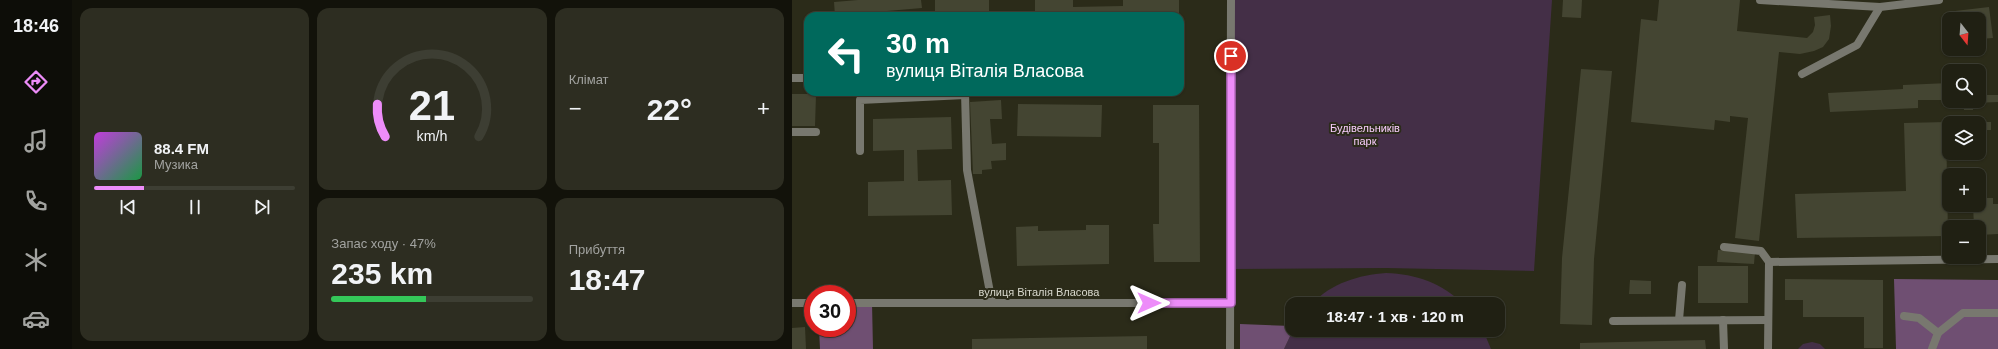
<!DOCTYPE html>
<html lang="uk">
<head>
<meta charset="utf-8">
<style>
	:root { --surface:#202013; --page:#2d2d21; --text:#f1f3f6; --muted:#a2a3a0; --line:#3d3e33; --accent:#ed8cf9 }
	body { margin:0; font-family:Arial,sans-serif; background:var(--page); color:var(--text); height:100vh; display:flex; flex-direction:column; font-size:15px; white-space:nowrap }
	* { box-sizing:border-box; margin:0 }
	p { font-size:13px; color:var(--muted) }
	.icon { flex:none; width:22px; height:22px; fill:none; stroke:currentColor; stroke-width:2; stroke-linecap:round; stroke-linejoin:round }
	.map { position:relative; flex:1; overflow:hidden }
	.panel { display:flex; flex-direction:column; gap:8px; padding:8px; background:#12120a; width:720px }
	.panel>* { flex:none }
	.banner { position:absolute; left:12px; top:12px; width:380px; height:84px; border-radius:12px; box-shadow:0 1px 3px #0004,0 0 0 1px var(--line); background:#00695c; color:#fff; overflow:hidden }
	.needle { width:26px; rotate:163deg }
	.buttons { position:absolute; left:1150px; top:12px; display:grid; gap:8px }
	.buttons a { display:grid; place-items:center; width:44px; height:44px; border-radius:8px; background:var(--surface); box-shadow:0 1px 3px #0004,0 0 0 1px var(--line); font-size:20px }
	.speed { position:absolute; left:12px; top:285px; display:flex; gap:8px; font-size:20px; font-weight:700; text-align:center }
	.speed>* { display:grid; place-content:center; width:52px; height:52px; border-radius:50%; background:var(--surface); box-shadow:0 1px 3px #0004,0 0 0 1px var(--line); line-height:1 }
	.speed .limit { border:6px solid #d22; background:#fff; color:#111 }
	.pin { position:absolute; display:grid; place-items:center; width:34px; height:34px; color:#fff; margin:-17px; border:2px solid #fff; border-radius:50%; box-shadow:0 1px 4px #0007 }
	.me { position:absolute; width:44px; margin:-22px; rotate:90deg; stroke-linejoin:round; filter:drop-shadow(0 0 3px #0008) }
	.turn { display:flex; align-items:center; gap:14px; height:84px; padding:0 16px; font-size:18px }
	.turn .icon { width:52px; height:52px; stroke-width:2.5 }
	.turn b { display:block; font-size:28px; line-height:34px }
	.big { font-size:30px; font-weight:800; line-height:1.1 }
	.panel .widget { flex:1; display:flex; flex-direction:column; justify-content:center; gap:6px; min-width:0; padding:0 14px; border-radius:12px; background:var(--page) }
	.panel .dial { align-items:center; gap:0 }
	.dial svg { height:104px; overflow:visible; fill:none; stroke:var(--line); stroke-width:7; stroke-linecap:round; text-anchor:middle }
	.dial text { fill:var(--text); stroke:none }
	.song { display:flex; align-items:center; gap:12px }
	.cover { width:48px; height:48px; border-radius:6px; background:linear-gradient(135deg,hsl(290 70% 55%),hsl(140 70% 35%)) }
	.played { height:4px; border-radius:2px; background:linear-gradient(90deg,var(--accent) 25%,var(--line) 25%) }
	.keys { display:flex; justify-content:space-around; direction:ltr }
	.heat { display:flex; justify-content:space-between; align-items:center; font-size:22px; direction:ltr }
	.charge { height:6px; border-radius:3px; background:linear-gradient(90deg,#34c759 47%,var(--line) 0) }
	.panel .tiles { flex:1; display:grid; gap:8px; grid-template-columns:repeat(3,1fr) }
	.widget:first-child { grid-row:span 2 }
	.trip { position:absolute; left:493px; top:297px; width:220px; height:40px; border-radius:12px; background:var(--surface); box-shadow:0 1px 3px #0004,0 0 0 1px var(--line); font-weight:800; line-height:40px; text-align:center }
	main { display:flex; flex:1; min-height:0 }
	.menu { display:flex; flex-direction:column; width:72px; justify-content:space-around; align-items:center; background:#0d0d08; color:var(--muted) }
	.menu .icon { width:28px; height:28px }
	.menu .current { color:var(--accent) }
	.menu b { font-size:18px; color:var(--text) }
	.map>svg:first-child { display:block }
	.green { fill:#442f47 }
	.forest { fill:#6f4f72 }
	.building { fill:#444532 }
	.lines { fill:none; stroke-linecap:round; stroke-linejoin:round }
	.lane { stroke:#78786f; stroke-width:8 }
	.street { stroke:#78786f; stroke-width:8 }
	.route-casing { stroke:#9a5ba2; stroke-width:10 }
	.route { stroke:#ed8cf9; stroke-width:7 }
	.labels { text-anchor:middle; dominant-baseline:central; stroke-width:4; stroke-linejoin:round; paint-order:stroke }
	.park-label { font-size:11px; fill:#f8cdfc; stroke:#2b2b19 }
	.street-label { font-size:11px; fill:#d9d9ce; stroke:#2b2b19 }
</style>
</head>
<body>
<main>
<nav class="menu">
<b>18:46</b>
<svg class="icon current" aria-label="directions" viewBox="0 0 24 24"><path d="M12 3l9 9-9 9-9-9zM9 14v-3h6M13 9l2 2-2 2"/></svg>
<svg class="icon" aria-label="music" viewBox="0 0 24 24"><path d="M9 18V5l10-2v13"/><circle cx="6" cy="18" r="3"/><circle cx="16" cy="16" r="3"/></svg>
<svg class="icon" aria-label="phone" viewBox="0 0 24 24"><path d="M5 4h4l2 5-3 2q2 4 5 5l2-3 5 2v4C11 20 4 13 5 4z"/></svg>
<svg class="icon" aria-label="climate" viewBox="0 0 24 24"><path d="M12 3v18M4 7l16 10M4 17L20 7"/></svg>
<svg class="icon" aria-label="car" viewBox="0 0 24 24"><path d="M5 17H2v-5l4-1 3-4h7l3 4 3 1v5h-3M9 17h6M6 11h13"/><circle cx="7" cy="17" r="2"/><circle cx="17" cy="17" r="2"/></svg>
</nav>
<section class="panel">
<div class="tiles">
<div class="widget">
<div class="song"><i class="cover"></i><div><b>88.4 FM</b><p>Музика</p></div></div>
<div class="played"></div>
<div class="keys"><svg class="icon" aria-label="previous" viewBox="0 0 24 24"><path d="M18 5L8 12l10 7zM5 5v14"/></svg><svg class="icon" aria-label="pause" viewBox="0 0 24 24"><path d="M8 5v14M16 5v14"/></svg><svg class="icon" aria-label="next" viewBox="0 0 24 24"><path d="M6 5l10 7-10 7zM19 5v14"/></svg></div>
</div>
<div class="widget dial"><svg viewBox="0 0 100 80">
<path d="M14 69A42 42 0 1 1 86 69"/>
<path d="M14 69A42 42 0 0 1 8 44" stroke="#ed8cf9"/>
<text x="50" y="56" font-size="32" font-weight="700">21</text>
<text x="50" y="72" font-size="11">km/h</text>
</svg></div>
<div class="widget"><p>Клімат</p>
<div class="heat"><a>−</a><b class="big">22°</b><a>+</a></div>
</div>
<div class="widget"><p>Запас ходу · 47%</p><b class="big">235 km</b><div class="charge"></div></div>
<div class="widget"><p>Прибуття</p><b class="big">18:47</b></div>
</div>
</section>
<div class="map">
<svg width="1206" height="349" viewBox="0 0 1206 349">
	<rect width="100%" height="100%" fill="#2b2b19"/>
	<g class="green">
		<path d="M439,0H760L742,271L594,268L439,269Z"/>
		<path d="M594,273C624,274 650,283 671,304H520C539,283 567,275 594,273Z"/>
		<path d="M501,330H691L699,349H492Z"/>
		<path d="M1020,342L1028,344L1033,349H1006L1011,344Z"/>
	</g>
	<g class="forest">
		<path d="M1102,279L1206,280V349H1104Z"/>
		<path d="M55,303H80L81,349H28L27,328H55Z"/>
		<path d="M448,324L500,326L501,330L492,349H448Z"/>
	</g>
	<g class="building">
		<path d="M66,0H129L130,8L95,11V16H43L42,2Z"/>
		<rect x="143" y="0" width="54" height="16"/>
		<path d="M243,0H281V7L331,6V0H387V16H243Z"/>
		<path d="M771,0H790L789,18L770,17Z"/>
		<path d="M867,0H948L945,31L1015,38L1021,32L1023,25L1022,17L1038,15L1039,26L1037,39L1031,47L1022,51L1008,54L987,52L967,241L943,238L956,118L938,116V122L923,120L922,130L839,122L849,19L865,21Z"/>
		<path d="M1197,7L1201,38L1187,39V19H1164L1163,11Z"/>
		<path d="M789,69L820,71L802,259L800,325L768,324L770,258Z"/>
		<path d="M1157,83V100H1126V108L1038,112L1036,93L1111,89V85Z"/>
		<path d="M0,94H24L23,126H0Z"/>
		<path d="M1187,95H1206V102L1181,103V110H1172V101H1187Z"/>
		<path d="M209,100L210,119H198L200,144L214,143V160L199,161L200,169L190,170V174H181L178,102Z"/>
		<path d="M226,104L310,105L309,137L225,136Z"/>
		<path d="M361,105H407L408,262H362L361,224H367V143H361Z"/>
		<path d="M159,117L160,149L125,150L126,181L159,180L160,215L76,216V182L112,181V150L81,151V119Z"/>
		<path d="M1154,122L1156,236L1005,238L1003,194L1114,191L1112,123Z"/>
		<rect x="1190" y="122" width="9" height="8"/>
		<path d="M1187,198H1201V204H1206V234L1187,235V227H1182L1181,205H1187Z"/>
		<path d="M294,225H317V264L225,266L224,227L246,226V231L294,230Z"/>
		<path d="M926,250L963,252L962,264L925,262Z"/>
		<rect x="906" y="266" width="50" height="37"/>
		<path d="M993,279L1091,280V348H1072V317H1011V300H993Z"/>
		<path d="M838,280L859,281V294H837Z"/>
		<path d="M13,327L14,349H0V328Z"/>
		<path d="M355,336V349H180V339Z"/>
		<path d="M913,340L914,349H788V343Z"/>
	</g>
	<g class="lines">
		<g class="lane">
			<path d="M968,0L1088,7"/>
			<path d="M1010,74L1065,45L1088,7L1147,0"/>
			<path d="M0,78H16"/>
			<path d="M173,92L175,170L200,303"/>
			<path d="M0,132H24"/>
			<path d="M68,151V100L173,95"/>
			<path d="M932,247L969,251L977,262L976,349"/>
			<path d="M1112,316L1127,318L1146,333"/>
			<path d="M887,320L890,285"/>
			<path d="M931,320L932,349"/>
			<path d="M821,321L976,320"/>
			<path d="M1140,349L1146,333L1171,313H1206"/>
		</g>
		<g class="street">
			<path d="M977,262L1206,259"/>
			<path d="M0,303H21"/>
			<path d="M55,303H439"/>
			<path d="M438,349L439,0"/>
		</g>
	</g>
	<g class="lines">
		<defs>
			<path id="route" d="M357,303H439V56"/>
		</defs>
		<use href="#route" class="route-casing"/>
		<use href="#route" class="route"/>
	</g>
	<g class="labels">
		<g class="park-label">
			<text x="573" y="128">Будівельників<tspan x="573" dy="13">парк</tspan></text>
		</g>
		<g class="street-label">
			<text x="247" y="292">вулиця Віталія Власова</text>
		</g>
	</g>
</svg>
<div class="buttons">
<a><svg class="needle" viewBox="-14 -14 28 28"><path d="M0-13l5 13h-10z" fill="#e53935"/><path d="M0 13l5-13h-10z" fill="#a2a3a0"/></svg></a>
<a><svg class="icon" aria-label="search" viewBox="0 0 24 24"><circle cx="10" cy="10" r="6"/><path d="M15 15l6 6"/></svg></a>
<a><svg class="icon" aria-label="layers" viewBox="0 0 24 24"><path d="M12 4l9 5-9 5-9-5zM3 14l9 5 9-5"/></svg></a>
<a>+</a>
<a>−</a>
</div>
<div class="speed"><div class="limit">30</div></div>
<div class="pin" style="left:439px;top:56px;background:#d93025"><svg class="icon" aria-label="arrive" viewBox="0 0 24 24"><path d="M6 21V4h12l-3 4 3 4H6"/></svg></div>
<svg class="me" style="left:357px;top:303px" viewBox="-20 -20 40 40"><path d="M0-17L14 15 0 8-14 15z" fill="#ed8cf9" stroke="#fff" stroke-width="4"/></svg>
<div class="trip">18:47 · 1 хв · 120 m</div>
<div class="banner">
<div class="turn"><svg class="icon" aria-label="left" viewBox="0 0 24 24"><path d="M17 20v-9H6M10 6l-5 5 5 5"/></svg><div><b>30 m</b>вулиця Віталія Власова</div></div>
</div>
</div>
</main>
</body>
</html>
